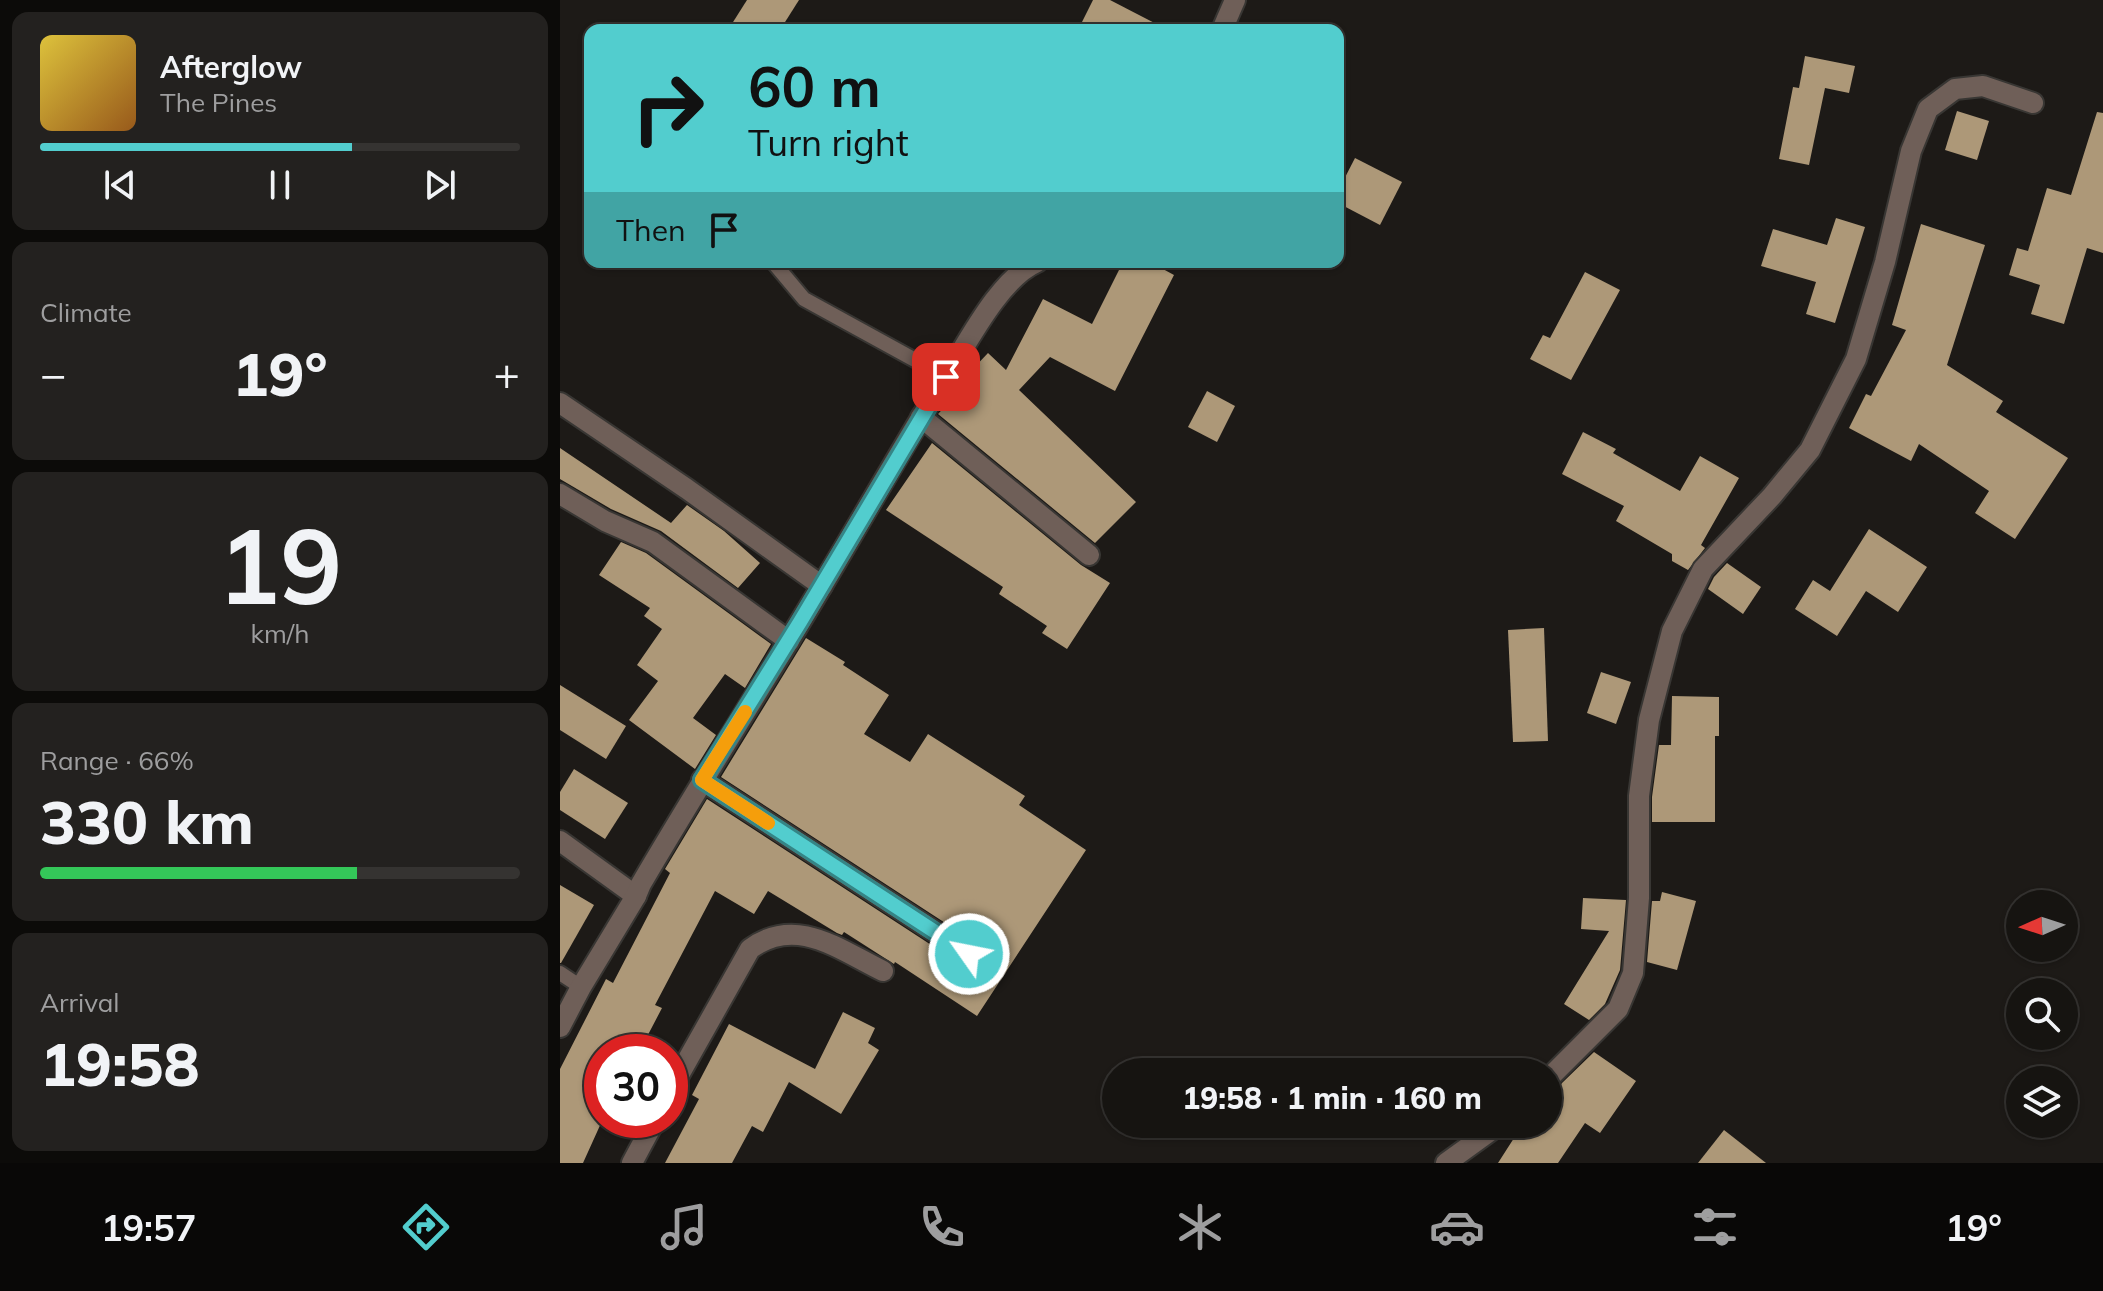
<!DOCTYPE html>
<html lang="en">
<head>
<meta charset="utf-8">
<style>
	:root { --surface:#161411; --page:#23211f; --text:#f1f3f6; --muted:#9e9e9f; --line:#353331; --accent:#52cdce }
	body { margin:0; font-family:Mulish,sans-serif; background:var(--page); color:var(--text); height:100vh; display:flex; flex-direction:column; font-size:30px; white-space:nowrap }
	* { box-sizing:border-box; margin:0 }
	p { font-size:26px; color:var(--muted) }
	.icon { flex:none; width:44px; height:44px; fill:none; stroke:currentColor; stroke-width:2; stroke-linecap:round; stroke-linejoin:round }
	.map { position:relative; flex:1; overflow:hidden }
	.details { display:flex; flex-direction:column; gap:12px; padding:12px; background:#0c0b09; width:560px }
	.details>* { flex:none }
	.top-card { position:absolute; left:24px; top:24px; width:760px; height:244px; border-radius:16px; box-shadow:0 2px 6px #0004,0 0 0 2px var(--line); background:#52cdce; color:#111; overflow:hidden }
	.needle { width:52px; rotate:267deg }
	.fabs { position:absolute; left:1446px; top:890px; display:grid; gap:16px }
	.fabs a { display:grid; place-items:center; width:72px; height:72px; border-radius:50%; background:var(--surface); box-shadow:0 2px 6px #0004,0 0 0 2px var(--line); font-size:40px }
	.speed { position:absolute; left:24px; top:1034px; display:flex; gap:16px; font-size:40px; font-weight:700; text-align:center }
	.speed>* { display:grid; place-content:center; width:104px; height:104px; border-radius:50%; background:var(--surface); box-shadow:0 2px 6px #0004,0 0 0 2px var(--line); line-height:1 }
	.speed .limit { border:12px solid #d22; background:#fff; color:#111 }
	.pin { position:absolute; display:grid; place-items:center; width:68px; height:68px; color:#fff; margin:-34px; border-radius:16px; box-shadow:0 4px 12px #0006 }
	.me { position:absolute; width:88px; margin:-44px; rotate:303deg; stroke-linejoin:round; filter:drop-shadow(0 0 6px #0008) }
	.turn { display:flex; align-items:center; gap:28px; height:168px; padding:0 32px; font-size:36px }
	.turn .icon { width:104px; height:104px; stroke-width:2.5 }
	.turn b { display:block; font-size:56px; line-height:68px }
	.then { display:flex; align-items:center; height:76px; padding:0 32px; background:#0003; gap:16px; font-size:30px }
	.big { font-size:60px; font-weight:800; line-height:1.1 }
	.details .card { flex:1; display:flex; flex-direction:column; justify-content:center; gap:12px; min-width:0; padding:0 28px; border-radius:16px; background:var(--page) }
	.details .dial { align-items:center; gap:0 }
	.dial b { font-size:104px; line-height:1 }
	.song { display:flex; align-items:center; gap:24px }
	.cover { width:96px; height:96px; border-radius:12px; background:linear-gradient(135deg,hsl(50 70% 55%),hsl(30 70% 35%)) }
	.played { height:8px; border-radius:4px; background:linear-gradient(90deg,var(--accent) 65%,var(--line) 65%) }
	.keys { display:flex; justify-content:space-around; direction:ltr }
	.heat { display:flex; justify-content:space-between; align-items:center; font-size:44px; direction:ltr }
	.charge { height:12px; border-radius:6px; background:linear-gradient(90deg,#34c759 66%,var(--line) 0) }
	.trip { position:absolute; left:542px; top:1058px; width:460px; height:80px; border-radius:40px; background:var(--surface); box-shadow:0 2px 6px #0004,0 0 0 2px var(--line); font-weight:800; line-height:80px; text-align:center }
	.menu { display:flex; height:128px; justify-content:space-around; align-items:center; background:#090807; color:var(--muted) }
	.menu .icon { width:56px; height:56px }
	.menu .active { color:var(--accent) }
	.menu b { font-size:36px; color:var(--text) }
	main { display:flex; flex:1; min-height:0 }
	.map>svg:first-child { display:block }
	.building { fill:#ad9878 }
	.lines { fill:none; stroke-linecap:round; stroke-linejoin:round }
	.service-casing { stroke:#383633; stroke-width:18 }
	.minor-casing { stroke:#383633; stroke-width:24 }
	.service { stroke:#6f5f58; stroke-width:14 }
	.minor { stroke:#6f5f58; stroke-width:20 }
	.route-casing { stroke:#358586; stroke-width:20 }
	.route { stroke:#52cdce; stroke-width:14 }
	.slow { stroke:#f59e0b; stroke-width:14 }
</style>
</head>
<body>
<main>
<section class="details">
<div class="card">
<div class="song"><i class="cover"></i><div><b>Afterglow</b><p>The Pines</p></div></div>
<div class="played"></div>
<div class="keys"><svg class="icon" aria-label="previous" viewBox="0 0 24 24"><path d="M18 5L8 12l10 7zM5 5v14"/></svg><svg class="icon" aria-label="pause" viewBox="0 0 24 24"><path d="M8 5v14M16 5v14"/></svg><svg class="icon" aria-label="next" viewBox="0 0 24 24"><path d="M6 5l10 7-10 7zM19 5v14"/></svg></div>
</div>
<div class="card"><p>Climate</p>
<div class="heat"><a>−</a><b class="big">19°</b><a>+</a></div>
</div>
<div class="card dial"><b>19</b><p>km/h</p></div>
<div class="card"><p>Range · 66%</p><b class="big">330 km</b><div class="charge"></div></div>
<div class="card"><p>Arrival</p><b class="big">19:58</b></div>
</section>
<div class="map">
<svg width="1543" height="1163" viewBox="0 0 1543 1163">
	<rect width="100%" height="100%" fill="#1d1a17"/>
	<g class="building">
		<path d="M187,0H239L220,30H168Z"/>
		<path d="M533,0H550L608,30H518Z"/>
		<path d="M1245,56L1295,66L1289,93L1265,88L1249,165L1219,159L1233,87L1239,88Z"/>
		<path d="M1397,111L1429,121L1417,160L1385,150Z"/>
		<path d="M1537,112L1543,113V253L1527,248L1504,324L1471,314L1480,285L1449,275L1457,248L1468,251L1487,188L1511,195Z"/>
		<path d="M795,158L842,182L820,225L778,203V191Z"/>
		<path d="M1276,218L1305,227L1275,323L1246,314L1256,282L1201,266L1213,229L1267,245Z"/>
		<path d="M1361,224L1425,245L1387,365L1443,401L1436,412L1508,458L1455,539L1415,513L1429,491L1359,444L1351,461L1289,428L1306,394L1311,396L1346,330L1332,325Z"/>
		<path d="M563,262H590L614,275L555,391L490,357L459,390L576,502L535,543L378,414L412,378L408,374L428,353L446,370L483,299L532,324Z"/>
		<path d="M1025,272L1060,290L1011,380L970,359L983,335L990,338Z"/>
		<path d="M647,391L675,406L657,442L628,427Z"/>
		<path d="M1023,432L1056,449L1053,453L1120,491L1140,456L1179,478L1141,545L1145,548L1128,570L1112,561V554L1056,521L1064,506L1002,474Z"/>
		<path d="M372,443L521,565L550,583L507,649L482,633L487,626L439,594L443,587L326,510Z"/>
		<path d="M0,448L111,523L127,505L164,531L200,563L178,588L101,531L51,509L0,479Z"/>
		<path d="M1309,529L1367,567L1338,612L1306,591L1277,636L1235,609L1253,580L1270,591Z"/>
		<path d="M61,542L86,553L211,644L185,688L165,674L133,718L156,735L135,769L69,720L98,681L77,665L102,629L84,616L90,608L39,575Z"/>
		<path d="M1167,563L1201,587L1183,614L1148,589L1154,577Z"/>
		<path d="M984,628L988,741L953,742L948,630Z"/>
		<path d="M246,638L285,662L283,665L329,695L304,734L350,762L368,734L465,796L459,805L526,850L417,1016L335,962L334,964L284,932L282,935L277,933L208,891L194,914L155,891L95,1005L102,1008L79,1052H42V1121L23,1163H0V1069L46,979L53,983L110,873L105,869L147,799L402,965L414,966L420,960L421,949L416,943L161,777Z"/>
		<path d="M1041,672L1071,682L1056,724L1027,713Z"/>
		<path d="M0,685L66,726L46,759L0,730Z"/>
		<path d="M1112,696L1159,697V736H1155V822H1092V797L1099,745H1111Z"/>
		<path d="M14,769L68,803L45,839L0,810V792Z"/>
		<path d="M0,885L34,905L1,963H0Z"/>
		<path d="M1102,892L1136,901L1117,970L1087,962L1092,901H1100Z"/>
		<path d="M1023,898L1066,900L1060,970L1045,1004L1029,1020L1004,1004L1049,931L1021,929Z"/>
		<path d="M283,1012L315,1028L308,1043L319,1050L281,1114L229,1082L203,1132L192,1126L172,1163H105L139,1099L132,1095L169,1024L255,1069Z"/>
		<path d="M1034,1052L1076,1081L1040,1133L1025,1123L998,1163H938L963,1124H988V1104L1002,1083Z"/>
		<path d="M1164,1130L1206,1163H1138Z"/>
	</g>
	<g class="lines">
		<defs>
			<g id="service">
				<path d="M213,262L244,299L386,377"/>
				<path d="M0,973L21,987"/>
			</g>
			<g id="minor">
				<path d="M662,30L675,0"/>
				<path d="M0,403L127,489L262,586"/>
				<path d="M361,417L529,555"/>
				<path d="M0,494L45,521L93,542L229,641"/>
				<path d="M142,780L409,954"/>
				<path d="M0,841L76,896"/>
				<path d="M0,1027L21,987L76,896L81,884C139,785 201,688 260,589C303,517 344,445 387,375C408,342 440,278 477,262"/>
				<path d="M988,1079L1058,1009L1073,973L1079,898V796L1089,720L1112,631L1143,569L1212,496L1250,450L1296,359L1325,262L1351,151L1368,109L1395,89L1423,86L1473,103"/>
				<path d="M110,1091L190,949C236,915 278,949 323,971"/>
				<path d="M72,1163L95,1120"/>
				<path d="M886,1163L940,1124"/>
			</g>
		</defs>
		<use href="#service" class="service-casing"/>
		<use href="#minor" class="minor-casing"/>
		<use href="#service" class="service"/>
		<use href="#minor" class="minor"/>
	</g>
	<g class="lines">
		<defs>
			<path id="route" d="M386,377L240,622L142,780L409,954"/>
		</defs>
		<use href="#route" class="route-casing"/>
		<use href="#route" class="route"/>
		<path class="slow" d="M185,712L142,780L208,823"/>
	</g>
</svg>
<div class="fabs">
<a><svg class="needle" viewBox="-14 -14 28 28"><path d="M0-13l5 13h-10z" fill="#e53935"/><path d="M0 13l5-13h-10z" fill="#9e9e9f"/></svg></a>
<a><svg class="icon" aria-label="search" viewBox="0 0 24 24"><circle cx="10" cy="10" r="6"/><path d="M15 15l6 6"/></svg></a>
<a><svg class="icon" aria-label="layers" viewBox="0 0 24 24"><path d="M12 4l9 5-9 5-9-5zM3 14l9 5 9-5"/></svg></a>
</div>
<div class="speed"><div class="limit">30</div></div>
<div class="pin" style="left:386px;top:377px;background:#d93025"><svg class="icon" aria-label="arrive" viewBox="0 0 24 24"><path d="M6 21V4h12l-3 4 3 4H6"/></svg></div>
<svg class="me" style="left:409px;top:954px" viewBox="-20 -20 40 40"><circle r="17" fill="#52cdce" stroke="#fff" stroke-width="3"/><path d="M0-11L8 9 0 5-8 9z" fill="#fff"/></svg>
<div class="trip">19:58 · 1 min · 160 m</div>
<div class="top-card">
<div class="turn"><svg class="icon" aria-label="right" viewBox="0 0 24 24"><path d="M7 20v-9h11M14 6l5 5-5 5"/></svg><div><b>60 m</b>Turn right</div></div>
<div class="then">Then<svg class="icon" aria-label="arrive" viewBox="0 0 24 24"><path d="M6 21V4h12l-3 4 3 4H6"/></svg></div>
</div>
</div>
</main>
<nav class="menu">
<b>19:57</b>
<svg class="icon active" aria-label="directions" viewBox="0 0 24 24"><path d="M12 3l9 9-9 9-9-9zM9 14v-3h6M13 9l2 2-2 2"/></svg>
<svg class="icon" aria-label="music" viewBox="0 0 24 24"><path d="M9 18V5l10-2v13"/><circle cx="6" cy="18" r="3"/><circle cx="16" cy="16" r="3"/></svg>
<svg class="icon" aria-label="phone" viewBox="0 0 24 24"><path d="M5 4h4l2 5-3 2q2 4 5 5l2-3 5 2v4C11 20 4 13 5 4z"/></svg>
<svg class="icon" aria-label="climate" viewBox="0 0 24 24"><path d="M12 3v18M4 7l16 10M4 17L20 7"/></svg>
<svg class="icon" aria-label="car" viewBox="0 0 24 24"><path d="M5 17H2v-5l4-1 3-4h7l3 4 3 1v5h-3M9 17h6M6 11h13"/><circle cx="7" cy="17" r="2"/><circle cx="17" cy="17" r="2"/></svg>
<svg class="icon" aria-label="filters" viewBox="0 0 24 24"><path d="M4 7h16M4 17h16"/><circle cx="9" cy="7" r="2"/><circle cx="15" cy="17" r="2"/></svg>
<b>19°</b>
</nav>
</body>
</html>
